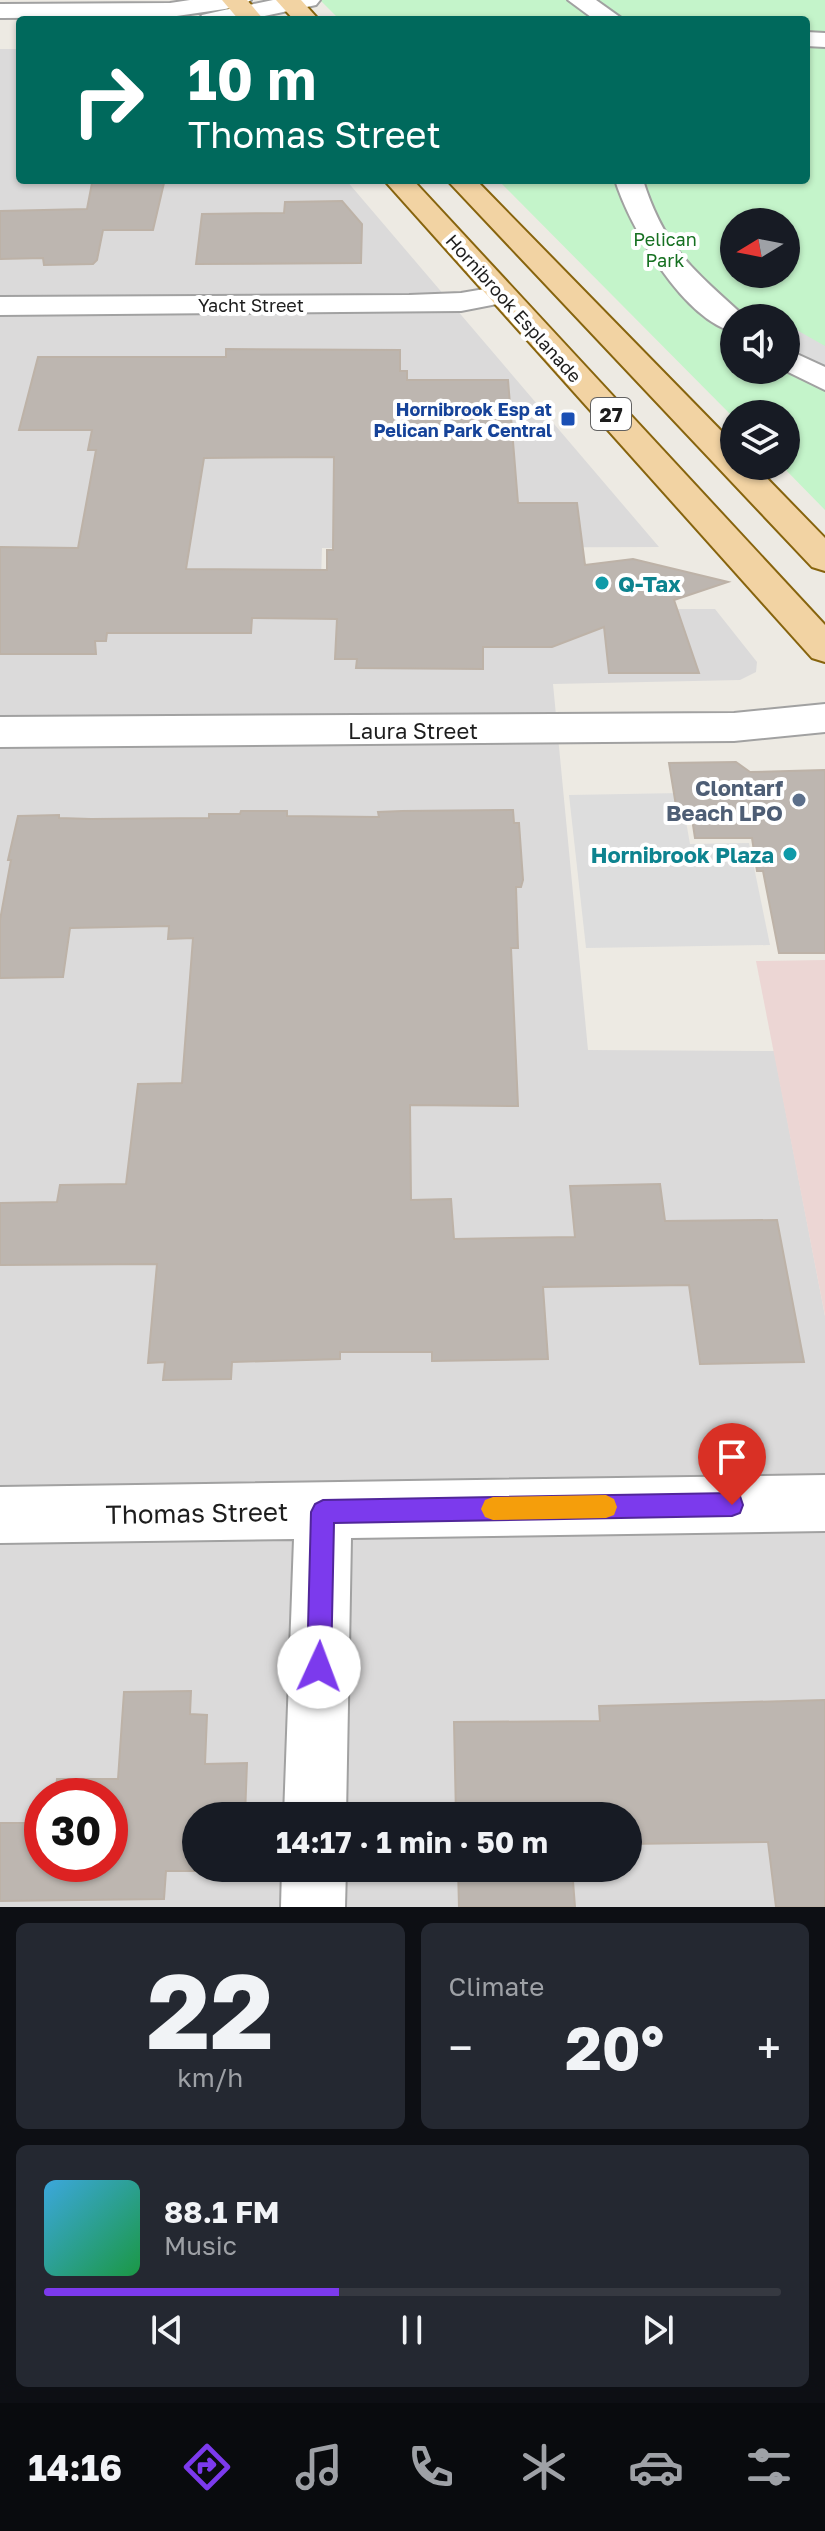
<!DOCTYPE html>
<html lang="en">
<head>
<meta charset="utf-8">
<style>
	:root { --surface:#171b24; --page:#242831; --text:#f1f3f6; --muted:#9ea1a6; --line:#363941; --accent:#7c3aed }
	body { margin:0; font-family:"Golos Text",sans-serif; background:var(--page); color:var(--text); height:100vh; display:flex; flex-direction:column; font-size:30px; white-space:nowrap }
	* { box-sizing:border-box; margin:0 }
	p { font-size:26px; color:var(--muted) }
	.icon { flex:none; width:44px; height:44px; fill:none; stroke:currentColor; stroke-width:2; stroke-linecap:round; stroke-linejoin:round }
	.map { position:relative; height:1907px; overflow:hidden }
	.side { display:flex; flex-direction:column; gap:16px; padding:16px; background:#0d0f14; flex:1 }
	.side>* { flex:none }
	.hud { position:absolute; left:16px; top:16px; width:794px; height:168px; border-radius:8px; box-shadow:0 2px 6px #0004; background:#00695c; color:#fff; overflow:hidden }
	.needle { width:52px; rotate:260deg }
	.buttons { position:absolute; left:720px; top:208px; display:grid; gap:16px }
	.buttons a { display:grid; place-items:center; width:80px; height:80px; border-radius:50%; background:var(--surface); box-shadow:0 2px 6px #0004; font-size:40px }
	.speed { position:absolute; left:24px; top:1778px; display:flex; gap:16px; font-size:40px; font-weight:700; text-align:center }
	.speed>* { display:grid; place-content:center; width:104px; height:104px; border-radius:50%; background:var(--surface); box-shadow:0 2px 6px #0004; line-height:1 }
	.speed .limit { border:12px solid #d22; background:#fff; color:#111 }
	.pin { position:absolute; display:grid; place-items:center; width:68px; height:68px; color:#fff; margin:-82px -34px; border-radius:50% 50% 50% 0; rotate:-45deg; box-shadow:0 0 8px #0007 }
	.pin .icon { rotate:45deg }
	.me { position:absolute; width:88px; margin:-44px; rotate:2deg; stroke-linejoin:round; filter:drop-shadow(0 0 6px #0008) }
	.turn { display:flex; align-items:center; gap:28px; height:168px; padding:0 40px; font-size:36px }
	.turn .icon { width:104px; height:104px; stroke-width:2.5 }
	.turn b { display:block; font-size:56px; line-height:68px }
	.big { font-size:60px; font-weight:700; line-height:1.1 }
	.side .tile { flex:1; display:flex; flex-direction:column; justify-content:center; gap:12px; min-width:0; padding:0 28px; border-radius:12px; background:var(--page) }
	.side .dial { align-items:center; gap:0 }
	.dial b { font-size:104px; line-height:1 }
	.song { display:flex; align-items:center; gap:24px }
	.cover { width:96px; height:96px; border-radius:12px; background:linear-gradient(135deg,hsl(200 70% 55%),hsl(140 70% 35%)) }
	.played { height:8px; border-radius:4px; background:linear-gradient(90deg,var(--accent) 40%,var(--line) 40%) }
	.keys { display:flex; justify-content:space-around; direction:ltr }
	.heat { display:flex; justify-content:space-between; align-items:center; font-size:44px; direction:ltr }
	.side .tiles { flex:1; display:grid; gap:16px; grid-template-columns:1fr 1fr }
	.tile:last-child { grid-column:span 2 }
	.trip { position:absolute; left:182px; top:1802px; width:460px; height:80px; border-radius:40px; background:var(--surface); box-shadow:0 2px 6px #0004; font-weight:700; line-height:80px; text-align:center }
	.dock { display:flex; height:128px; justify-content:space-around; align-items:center; background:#090b0e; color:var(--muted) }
	.dock .icon { width:56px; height:56px }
	.dock .on { color:var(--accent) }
	.dock b { font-size:36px; color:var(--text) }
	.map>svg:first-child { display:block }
	.residential { fill:#dbdada; fill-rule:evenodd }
	.commercial { fill:#ecd6d4 }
	.park { fill:#c4f4ca; fill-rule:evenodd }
	.parking { fill:#ddd }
	.building { fill:#bdb6b0; stroke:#bdb2a7; stroke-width:2; fill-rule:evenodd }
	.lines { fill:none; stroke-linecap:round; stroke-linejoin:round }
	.minor-casing { stroke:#a1a1a1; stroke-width:4 }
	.major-casing { stroke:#87640e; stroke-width:4 }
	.minor { fill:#fff; fill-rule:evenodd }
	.major { fill:#f2d3a3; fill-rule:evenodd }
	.route { fill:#7c3aed; stroke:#51269a; stroke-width:2 }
	.slow { fill:#f59e0b }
	.transit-dot { fill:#1a4fb4; stroke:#fff; stroke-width:3 }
	.culture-dot { fill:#0f9aa8; stroke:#fff; stroke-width:3 }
	.service-dot { fill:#5c6f8a; stroke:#fff; stroke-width:3 }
	.labels { text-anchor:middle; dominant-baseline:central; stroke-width:8; stroke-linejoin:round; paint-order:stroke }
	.far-park-label { font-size:18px; fill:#167021; stroke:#fff }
	.far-street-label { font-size:18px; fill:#1d1d1d; stroke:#fff }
	.far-transit-label { font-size:18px; font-weight:bold; fill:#164399; stroke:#fff; text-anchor:end }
	.shield { fill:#fff; stroke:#616161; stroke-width:2 }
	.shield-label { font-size:20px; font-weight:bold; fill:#1d1d1d }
	.culture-label { font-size:22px; font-weight:bold; fill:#0d838f; stroke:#fff; text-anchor:start }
	.street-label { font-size:22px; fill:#1d1d1d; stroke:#fff }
	.service-label { font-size:22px; font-weight:bold; fill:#4e5e75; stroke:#fff; text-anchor:end }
	.near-street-label { font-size:26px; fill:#1d1d1d; stroke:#fff }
</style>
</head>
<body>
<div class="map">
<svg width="825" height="1907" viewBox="0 0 825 1907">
	<rect width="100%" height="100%" fill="#edeae3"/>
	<path class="residential" d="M0,49H20V180H346L659,547L322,548L320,610L715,609L757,662L756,672L740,680L553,684L588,1050L774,1051L825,1316V1907H0ZM42,1796H110V1864H42ZM196,1816H628V1868H196Z"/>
	<path class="commercial" d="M825,960V1316L756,961Z"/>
	<path class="park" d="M320,0H825V510L782,466H786V414H734V418L498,180H806V20H340ZM734,222H786V274H734ZM734,318H786V370H734Z"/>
	<g class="parking">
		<path d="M786,324L825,346V370L786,349Z"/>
		<path d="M681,793L690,844L749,843L770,945L586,948L569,795Z"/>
	</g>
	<g class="building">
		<path d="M92,183H164L153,230H103L97,260L93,264L44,265L43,258L0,259V211L87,209Z"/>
		<path d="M342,201L362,224L361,263L196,264L202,214L284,213L285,202Z"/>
		<path d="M226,349L400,350V371H407V380H508L518,503H577L585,565L633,559L728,582L674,600L699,673H609L604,627L552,647H483V669L356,668L357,659H335L337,619L252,618L251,633H107L106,641H95L96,654H0V547L78,548L96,450H88L92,430H19L38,357H226ZM334,457L333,550H327V570L186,569L204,458Z"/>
		<path d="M736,762L750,772L825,770V953H779L763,871H757L752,838H695L691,812H677L669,763Z"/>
		<path d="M513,810L514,823H519L523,880L521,887H516L518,948H511L518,1106L410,1105L411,1200L451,1199L454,1239L575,1237L570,1186L660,1184L665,1221L777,1220L804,1362L700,1364L689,1285L543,1287L548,1359L432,1361V1352H340V1359L232,1362L231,1379L163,1380L165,1362L148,1363L157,1264L0,1265V1203L57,1202L60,1185L126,1184L138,1084L182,1083L193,938L168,939L169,926L70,928L63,977L0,978V920L11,860H8L18,816L59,815V818L91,819L209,818V814H240L241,811H287V816L379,817L378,812L402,811Z"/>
		<path d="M191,1691L190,1714L207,1715L205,1764L247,1763L245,1816H196V1868H221V1871H166L164,1899L0,1901V1823H42V1864H110V1796H55L57,1779H118L124,1692Z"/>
		<path d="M825,1700V1907H776L768,1842L628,1844V1816H456L454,1722L600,1721L599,1706Z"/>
		<path d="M458,1868H572L575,1907H459Z"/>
	</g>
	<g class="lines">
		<defs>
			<g id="minor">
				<path d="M190,0H251L240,7L273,0H320L316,5L246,20H199L202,15L238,7L170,17L0,18V4L170,3Z"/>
				<path d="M568,0H596L624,20H595Z"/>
				<path d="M806,32L825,33V47L806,46Z"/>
				<path d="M615,180H643C665,250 695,271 746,318H734V332C683,319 630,228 615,180Z"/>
				<path d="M502,286L513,289L517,295L513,301L461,311L0,315V297L409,295L461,293Z"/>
				<path d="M786,349L825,367V390L784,370Z"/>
				<path d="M825,704V732L734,741L0,747V717L734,713Z"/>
				<path d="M825,1475V1531L351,1538L346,1816H284L294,1539L0,1543V1487Z"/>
				<path d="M282,1868H346L345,1907H281Z"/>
			</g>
			<g id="major">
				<path d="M222,0H247L264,20H239Z"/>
				<path d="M276,0H301L319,20H294Z"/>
				<path d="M384,180H413L825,625V662L812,658Z"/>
				<path d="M447,180H476L734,444V466H755L825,538V571L812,567Z"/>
			</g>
		</defs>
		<use href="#minor" class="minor-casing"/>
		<use href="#major" class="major-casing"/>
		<use href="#minor" class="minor"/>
		<use href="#major" class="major"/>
	</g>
	<path class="route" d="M732,1493L740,1496L743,1505L740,1513L732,1516L334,1523L331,1667L327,1676L319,1680L310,1676L307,1667L311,1512L315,1504L323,1500Z"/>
	<path class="slow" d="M606,1495L614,1499L617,1507L614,1515L606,1518L493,1520L485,1517L481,1509L485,1500L493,1497Z"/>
	<rect class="transit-dot" x="560" y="411" width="16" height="16" rx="4"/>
	<g class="culture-dot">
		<circle cx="602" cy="583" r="8"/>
		<circle cx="790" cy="854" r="8"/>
	</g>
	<circle class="service-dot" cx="799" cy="800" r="8"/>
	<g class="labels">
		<g class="far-park-label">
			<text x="665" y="239">Pelican<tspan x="665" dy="21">Park</tspan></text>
		</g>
		<g class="far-street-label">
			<text x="251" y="305">Yacht Street</text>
			<text transform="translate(514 308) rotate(48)">Hornibrook Esplanade</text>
		</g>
		<g class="far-transit-label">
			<text x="552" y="409">Hornibrook Esp at<tspan x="552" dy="21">Pelican Park Central</tspan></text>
		</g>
		<rect class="shield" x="591" y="398" width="40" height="32" rx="6"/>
		<g class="shield-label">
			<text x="611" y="414">27</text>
		</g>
		<g class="culture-label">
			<text x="618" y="583">Q-Tax</text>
			<text x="774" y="854" text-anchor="end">Hornibrook Plaza</text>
		</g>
		<g class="street-label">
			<text x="413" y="730">Laura Street</text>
		</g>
		<g class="service-label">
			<text x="783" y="787">Clontarf<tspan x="783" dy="25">Beach LPO</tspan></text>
		</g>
		<g class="near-street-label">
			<text transform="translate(197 1513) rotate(-1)">Thomas Street</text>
		</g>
	</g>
</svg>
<div class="buttons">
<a><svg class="needle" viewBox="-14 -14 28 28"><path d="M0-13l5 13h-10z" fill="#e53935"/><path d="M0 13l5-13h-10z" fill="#9ea1a6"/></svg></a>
<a><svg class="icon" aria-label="sound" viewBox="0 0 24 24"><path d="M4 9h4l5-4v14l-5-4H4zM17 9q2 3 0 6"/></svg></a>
<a><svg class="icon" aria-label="layers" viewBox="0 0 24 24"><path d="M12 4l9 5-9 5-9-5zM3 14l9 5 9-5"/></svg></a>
</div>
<div class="speed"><div class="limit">30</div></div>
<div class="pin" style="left:732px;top:1505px;background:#d93025"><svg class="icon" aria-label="arrive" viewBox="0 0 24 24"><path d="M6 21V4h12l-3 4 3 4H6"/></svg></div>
<svg class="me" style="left:319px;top:1667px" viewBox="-20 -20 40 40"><circle r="19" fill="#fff"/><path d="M0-13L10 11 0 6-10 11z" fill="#7c3aed"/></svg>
<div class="trip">14:17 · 1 min · 50 m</div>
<div class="hud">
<div class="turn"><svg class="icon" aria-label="right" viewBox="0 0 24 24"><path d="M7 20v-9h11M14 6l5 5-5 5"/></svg><div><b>10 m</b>Thomas Street</div></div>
</div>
</div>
<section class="side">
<div class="tiles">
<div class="tile dial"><b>22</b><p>km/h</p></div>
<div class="tile"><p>Climate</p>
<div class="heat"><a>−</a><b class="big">20°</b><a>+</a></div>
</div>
<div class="tile">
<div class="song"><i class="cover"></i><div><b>88.1 FM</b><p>Music</p></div></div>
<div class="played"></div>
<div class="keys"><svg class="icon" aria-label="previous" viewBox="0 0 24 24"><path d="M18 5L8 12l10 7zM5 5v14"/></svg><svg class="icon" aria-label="pause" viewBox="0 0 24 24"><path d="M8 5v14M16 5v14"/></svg><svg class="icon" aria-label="next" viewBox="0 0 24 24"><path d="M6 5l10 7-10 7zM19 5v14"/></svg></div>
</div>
</div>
</section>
<nav class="dock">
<b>14:16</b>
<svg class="icon on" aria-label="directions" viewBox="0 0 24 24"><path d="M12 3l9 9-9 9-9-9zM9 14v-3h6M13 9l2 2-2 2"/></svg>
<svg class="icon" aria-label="music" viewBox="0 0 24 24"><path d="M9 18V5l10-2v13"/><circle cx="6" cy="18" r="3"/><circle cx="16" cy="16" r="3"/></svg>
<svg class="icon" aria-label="phone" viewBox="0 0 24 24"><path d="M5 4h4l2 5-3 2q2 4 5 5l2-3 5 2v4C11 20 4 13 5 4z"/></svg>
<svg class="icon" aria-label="climate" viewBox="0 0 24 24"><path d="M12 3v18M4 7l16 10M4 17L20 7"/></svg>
<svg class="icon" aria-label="car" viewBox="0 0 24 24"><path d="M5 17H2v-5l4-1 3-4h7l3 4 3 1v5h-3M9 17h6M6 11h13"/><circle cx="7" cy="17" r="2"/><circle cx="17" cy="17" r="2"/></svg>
<svg class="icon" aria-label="filters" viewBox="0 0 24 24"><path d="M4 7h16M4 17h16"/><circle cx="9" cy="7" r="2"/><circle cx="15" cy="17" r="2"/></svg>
</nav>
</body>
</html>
